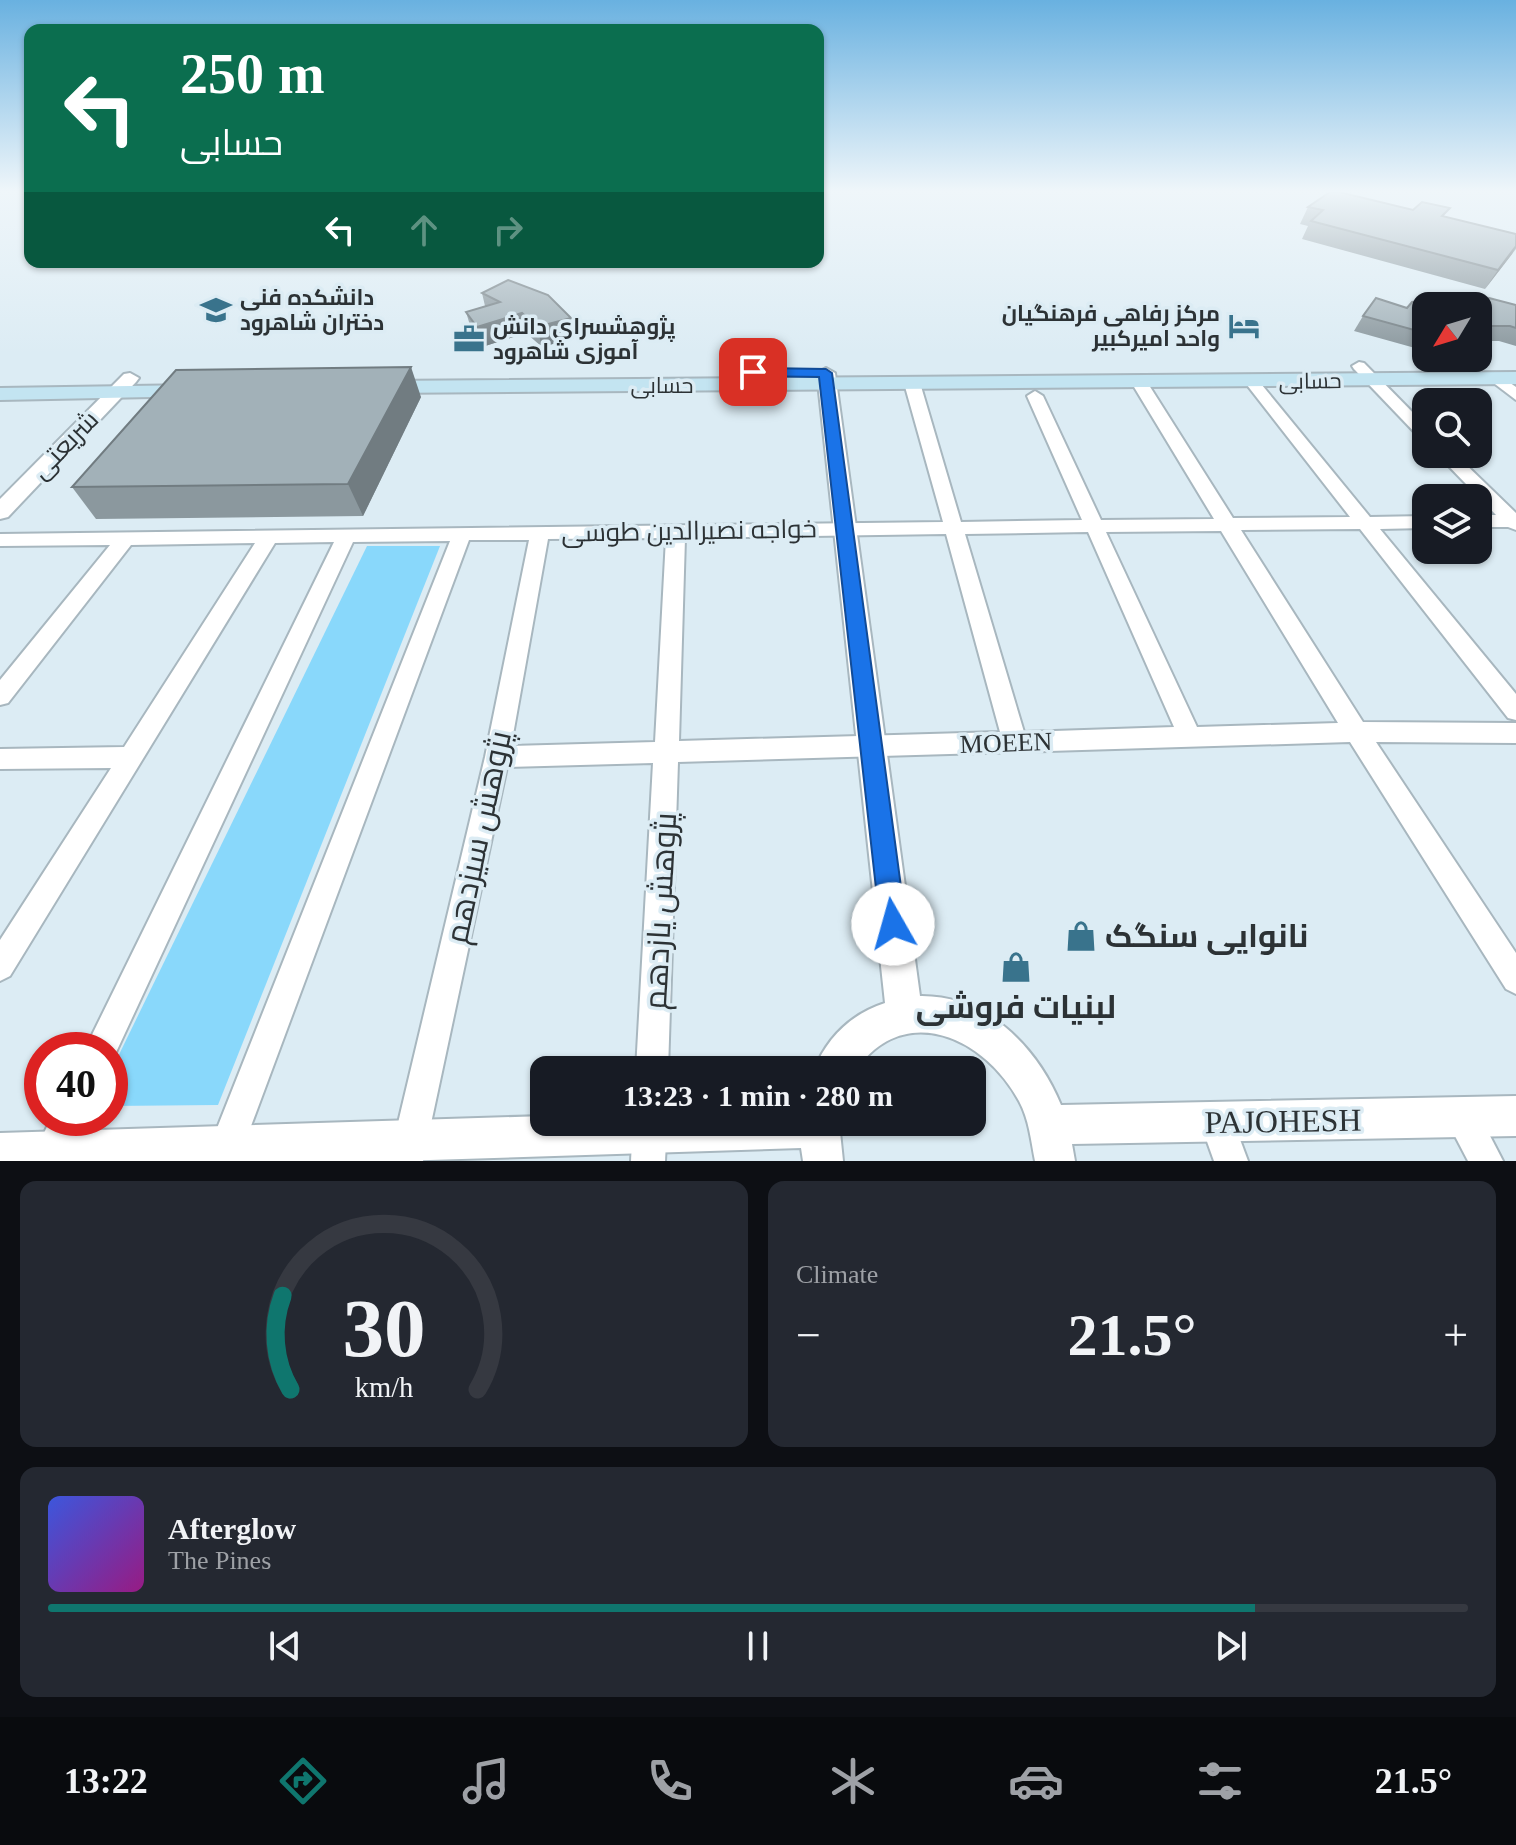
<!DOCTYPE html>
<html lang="en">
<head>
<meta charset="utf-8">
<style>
	:root { --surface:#171b24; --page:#242831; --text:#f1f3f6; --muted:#9ea1a6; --line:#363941; --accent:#0f766e }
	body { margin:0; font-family:"Times New Roman",Cairo,serif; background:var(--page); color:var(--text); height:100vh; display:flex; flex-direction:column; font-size:30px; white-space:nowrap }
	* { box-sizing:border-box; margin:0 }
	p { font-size:26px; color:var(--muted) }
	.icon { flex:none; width:44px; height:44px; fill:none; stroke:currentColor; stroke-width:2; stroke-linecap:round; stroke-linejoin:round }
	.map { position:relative; height:1161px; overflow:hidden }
	.drawer { display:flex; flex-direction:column; gap:20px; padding:20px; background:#0d0f14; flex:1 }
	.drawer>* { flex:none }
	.guide { position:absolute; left:24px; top:24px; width:800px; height:244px; border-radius:16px; box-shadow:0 2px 6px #0004; background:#0b6e4f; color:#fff; overflow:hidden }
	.needle { width:52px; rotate:232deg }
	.fabs { position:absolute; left:1412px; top:292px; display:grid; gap:16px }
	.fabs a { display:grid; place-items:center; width:80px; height:80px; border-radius:16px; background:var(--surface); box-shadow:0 2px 6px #0004; font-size:40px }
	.speed { position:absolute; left:24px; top:1032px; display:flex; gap:16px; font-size:40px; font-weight:700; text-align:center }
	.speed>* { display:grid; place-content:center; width:104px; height:104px; border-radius:50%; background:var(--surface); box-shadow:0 2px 6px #0004; line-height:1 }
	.speed .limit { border:12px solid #d22; background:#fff; color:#111 }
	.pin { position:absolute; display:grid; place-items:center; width:68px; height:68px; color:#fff; margin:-34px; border-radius:16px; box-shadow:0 4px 12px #0006 }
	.me { position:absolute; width:88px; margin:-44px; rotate:353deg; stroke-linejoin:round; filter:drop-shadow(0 0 6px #0008) }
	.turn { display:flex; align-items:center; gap:28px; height:168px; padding:0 24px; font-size:36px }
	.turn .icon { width:104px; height:104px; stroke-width:2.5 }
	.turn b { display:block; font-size:56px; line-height:68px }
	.lanes { display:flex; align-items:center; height:76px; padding:0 24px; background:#0003; justify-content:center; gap:40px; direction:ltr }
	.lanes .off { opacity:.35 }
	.big { font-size:60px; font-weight:700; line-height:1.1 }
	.drawer .card { flex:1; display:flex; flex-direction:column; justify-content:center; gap:12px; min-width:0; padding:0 28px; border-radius:16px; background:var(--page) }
	.drawer .dial { align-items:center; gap:0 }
	.dial svg { height:208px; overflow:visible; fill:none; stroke:var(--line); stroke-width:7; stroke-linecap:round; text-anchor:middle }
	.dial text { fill:var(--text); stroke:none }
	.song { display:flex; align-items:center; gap:24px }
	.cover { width:96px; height:96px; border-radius:12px; background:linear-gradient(135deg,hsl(230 70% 55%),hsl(310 70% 35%)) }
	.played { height:8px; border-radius:4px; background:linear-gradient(90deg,var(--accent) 85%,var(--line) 85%) }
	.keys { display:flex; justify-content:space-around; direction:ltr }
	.heat { display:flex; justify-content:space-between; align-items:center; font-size:44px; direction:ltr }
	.drawer .tiles { flex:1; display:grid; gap:20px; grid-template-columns:1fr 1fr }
	.card:last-child { grid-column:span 2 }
	.trip { position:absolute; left:530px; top:1056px; width:456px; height:80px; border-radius:16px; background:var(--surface); box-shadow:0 2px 6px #0004; font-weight:700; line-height:80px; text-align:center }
	.tab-bar { display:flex; height:128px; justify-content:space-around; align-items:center; background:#090b0e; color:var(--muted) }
	.tab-bar .icon { width:56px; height:56px }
	.tab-bar .active { color:var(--accent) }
	.tab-bar b { font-size:36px; color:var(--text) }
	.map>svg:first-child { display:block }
	.green { fill:#89d8fb }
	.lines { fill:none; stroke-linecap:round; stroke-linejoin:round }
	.minor-casing { stroke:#a8b7bf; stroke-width:4 }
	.tertiary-casing { stroke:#a8b7bf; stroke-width:4 }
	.secondary-casing { stroke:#a8b7bf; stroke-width:4 }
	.minor { fill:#fff; fill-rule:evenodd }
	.tertiary { fill:#fff; fill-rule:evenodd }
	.secondary { fill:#c3e4f1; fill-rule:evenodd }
	.wall { fill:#8b989e }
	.shaded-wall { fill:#717c81 }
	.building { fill:#a2b1b8; stroke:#717c81; stroke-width:2 }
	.route { fill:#1a73e8; stroke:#114b97; stroke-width:2 }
	.labels { text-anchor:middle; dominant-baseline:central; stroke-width:7; stroke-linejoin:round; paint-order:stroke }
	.far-poi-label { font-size:22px; font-weight:bold; fill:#2c3235; stroke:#dcecf4; text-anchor:start }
	.far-street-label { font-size:22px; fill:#2c3235; stroke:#dcecf4 }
	.street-label { font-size:26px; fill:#2c3235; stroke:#dcecf4 }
	.near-street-label { font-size:32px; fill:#2c3235; stroke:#dcecf4 }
	.near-poi-label { font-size:32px; font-weight:bold; fill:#2c3235; stroke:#dcecf4; text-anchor:start }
</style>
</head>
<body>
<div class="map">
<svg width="1516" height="1161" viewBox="0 0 1516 1161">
	<rect width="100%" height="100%" fill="#dcecf4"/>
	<path class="green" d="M367,546H440L218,1105L110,1106V1073Z"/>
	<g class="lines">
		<defs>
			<g id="minor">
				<path d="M1359,362L1364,363L1426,426V440L1420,438L1354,369L1352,366Z"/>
				<path d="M1496,373L1516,387V400L1491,381L1488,378Z"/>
				<path d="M1139,377L1147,382L1233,518L1350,517L1247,385L1244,382L1252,377L1257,379L1370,517L1426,516V528L1380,529L1516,694V720L1508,718L1360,529L1241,530L1363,722L1516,723V743L1376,742L1516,953V994L1506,989L1350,742L678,762L668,1070H636L653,763L507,767L423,1161H389L485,757L529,540H469L238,1161H204L450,541L353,542L112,1061L110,1050H85L90,1039L334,542L275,543L10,976L0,981V940L111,768L0,769V749L124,747L255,543L131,545L8,703L0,705V680L110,545L0,546V534L943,522L904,383L912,378L920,383L961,522L1082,520L1027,396L1035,391L1043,396L1101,520L1214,519L1131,382ZM1221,531L1338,723L1197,727L1106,532ZM1088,532L1174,727L1024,732L965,534ZM946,534L1000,732L679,741L685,538ZM666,538L655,742L511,746L548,539Z"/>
				<path d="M1437,454H1455L1516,513V530L1508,527H1478V515H1496Z"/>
				<path d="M1462,1100L1474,1105L1503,1161H1468L1445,1117L1450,1105Z"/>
				<path d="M1217,1105L1229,1110L1248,1161H1214L1200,1122L1205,1110Z"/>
				<path d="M51,1118H86L66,1161H31Z"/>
				<path d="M633,1122H667L665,1161H631Z"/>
			</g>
			<g id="tertiary">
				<path d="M826,368L835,373L920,996C987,995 1037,1047 1061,1105L1516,1096V1136L1072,1144L1075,1161H1035C1031,1141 1029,1119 1019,1101C985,1038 905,1000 856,1070H814C827,1038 851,1014 885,1003L817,373Z"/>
				<path d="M130,373L139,378L136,382L8,517L0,519V499L124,374Z"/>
				<path d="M544,1116V1122H839L843,1161H803L801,1148L398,1161H0V1133Z"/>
			</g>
			<g id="secondary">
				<path d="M1516,372V384L381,393L370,387L381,381Z"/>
				<path d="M195,385L203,386L206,391L203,396L0,400V388Z"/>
			</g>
		</defs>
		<use href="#minor" class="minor-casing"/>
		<use href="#tertiary" class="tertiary-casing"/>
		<use href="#secondary" class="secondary-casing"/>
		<use href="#minor" class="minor"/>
		<use href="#tertiary" class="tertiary"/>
		<use href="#secondary" class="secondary"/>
	</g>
	<g class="wall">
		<path d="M1308,207L1445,217L1516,234V249L1485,289L1302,239L1308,226L1300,224Z"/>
		<path d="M482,293L571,318L574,338L542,347L526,333L482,347L472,332L466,312L485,306Z"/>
		<path d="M1516,305V346L1499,341H1478V307Z"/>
		<path d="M1426,306V337L1415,348L1354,331L1363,316L1407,308Z"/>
		<path d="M421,397L363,516L96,519L72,487Z"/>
	</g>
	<g class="shaded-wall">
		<path d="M1516,246L1512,254L1485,289L1498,270Z"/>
		<path d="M522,313L526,333L482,347L477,327Z"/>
		<path d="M571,318L574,338L542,347L537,327Z"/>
		<path d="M1426,332V337L1415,348Z"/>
		<path d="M411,367L421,397L363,516L348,484Z"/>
	</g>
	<g class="building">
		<path d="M1330,192H1339L1413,210L1422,202L1450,208L1442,216L1516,234V246L1498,270L1311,221L1323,210L1308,207Z"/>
		<path d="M508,280L548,295L571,318L537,327L522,313L477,327L466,312L500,302L482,293Z"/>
		<path d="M1376,298L1407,308L1412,302L1426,300L1468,306H1426V332L1425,333L1363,316Z"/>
		<path d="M1489,298L1516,305V328L1510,326H1478V307L1481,308Z"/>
		<path d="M411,367L348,484L72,487L176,370Z"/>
	</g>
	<linearGradient id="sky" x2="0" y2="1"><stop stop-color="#69b1e0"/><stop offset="0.54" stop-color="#eff6fa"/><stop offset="1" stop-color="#eff6fa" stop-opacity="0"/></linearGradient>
	<rect width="1516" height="354" fill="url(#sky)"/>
	<path class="route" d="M826,369L832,373L906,924L902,933L893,937L884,933L880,924L819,377L753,376L746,372L753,368Z"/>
	<defs>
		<symbol id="university-bare" viewBox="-9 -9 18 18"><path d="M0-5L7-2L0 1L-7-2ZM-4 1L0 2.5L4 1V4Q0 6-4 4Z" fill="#39738c" stroke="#dcecf4" stroke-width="2.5" paint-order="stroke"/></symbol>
		<symbol id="hotel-bare" viewBox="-9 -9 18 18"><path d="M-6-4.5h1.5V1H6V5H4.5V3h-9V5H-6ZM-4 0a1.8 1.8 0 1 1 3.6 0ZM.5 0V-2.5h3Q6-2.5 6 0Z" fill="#39738c" stroke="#dcecf4" stroke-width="2.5" paint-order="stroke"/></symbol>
		<symbol id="office-bare" viewBox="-9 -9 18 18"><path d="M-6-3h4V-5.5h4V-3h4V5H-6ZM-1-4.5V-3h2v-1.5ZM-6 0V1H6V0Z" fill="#39738c" stroke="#dcecf4" stroke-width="2.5" paint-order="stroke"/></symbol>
		<symbol id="shop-bare" viewBox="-9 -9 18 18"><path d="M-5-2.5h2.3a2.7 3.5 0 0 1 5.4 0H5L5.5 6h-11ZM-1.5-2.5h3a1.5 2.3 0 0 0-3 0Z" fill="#39738c" stroke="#dcecf4" stroke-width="2.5" paint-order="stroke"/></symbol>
	</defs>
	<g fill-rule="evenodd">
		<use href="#university-bare" x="194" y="288" width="44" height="44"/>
		<use href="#hotel-bare" x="1222" y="304" width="44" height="44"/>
		<use href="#office-bare" x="447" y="317" width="44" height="44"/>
		<use href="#shop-bare" x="1059" y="914" width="44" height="44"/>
		<use href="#shop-bare" x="994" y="945" width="44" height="44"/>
	</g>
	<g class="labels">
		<g class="far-poi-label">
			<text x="240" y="297">دانشکده فنی<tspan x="240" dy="25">دختران شاهرود</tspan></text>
			<text x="1220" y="313" text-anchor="end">مرکز رفاهی فرهنگیان<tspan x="1220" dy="25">واحد امیرکبیر</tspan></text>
			<text x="493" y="326">پژوهشسرای دانش<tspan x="493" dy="25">آموزی شاهرود</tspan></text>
		</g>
		<g class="far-street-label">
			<text transform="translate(1310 381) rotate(-1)">حسابی</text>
			<text x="662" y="385">حسابی</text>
		</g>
		<g class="street-label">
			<text transform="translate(65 445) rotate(-46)">شریعتی</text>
			<text transform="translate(689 531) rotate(-1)">خواجه نصیرالدین طوسی</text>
			<text transform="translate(1006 743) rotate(-2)">MOEEN</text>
		</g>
		<g class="near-street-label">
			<text transform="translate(478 837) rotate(-78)">پژوهش سیزدهم</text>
			<text transform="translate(660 911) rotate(-87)">پژوهش یازدهم</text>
			<text transform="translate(1283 1121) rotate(-1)">PAJOHESH</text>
		</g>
		<g class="near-poi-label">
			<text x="1105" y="936">نانوایی سنگک</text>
			<text x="1016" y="1007" text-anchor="middle">لبنیات فروشی</text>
		</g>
	</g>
</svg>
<div class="fabs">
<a><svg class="needle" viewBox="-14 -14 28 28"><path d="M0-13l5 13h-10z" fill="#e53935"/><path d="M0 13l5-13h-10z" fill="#9ea1a6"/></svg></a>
<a><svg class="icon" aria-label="search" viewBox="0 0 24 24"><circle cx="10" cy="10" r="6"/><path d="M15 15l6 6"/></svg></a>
<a><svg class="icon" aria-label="layers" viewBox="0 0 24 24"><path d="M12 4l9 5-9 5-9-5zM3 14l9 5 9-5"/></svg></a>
</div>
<div class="speed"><div class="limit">40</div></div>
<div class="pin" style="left:753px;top:372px;background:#d93025"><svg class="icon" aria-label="arrive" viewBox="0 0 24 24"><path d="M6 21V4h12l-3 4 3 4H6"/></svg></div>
<svg class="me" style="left:893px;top:924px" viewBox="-20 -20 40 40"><circle r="19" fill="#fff"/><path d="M0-13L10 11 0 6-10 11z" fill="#1a73e8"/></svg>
<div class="trip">13:23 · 1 min · 280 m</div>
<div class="guide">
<div class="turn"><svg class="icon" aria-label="left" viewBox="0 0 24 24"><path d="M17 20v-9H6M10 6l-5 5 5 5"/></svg><div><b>250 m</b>حسابی</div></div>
<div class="lanes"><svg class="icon" aria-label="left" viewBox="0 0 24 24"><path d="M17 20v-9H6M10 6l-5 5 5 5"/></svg><svg class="icon off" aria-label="ahead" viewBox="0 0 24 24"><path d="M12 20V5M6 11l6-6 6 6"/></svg><svg class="icon off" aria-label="right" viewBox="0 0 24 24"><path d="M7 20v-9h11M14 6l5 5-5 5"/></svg></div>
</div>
</div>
<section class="drawer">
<div class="tiles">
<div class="card dial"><svg viewBox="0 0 100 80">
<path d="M14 69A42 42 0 1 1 86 69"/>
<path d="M14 69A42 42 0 0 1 11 33" stroke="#0f766e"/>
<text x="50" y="56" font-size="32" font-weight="700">30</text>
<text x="50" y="72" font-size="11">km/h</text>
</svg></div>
<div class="card"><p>Climate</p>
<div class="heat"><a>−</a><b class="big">21.5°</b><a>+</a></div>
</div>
<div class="card">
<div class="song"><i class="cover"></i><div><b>Afterglow</b><p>The Pines</p></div></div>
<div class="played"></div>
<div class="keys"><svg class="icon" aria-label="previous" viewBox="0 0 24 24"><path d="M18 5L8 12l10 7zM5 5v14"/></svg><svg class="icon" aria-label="pause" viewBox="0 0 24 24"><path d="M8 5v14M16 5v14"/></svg><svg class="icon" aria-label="next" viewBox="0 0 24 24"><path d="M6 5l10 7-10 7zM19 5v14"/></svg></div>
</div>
</div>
</section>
<nav class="tab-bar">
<b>13:22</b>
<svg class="icon active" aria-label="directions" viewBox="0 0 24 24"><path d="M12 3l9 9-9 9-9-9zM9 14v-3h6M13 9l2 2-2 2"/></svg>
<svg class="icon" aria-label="music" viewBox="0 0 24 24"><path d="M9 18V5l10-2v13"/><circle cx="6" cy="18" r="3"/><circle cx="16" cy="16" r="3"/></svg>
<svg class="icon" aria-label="phone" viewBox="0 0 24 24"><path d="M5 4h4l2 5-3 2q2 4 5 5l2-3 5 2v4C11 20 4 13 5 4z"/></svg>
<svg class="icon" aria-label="climate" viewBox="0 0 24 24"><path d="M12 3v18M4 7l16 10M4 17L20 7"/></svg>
<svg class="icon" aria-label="car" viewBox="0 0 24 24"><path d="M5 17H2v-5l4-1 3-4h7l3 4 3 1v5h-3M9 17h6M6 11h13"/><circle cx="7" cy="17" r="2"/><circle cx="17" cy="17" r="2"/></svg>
<svg class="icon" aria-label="filters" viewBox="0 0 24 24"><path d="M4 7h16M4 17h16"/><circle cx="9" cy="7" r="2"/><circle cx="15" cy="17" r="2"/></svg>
<b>21.5°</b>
</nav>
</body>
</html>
